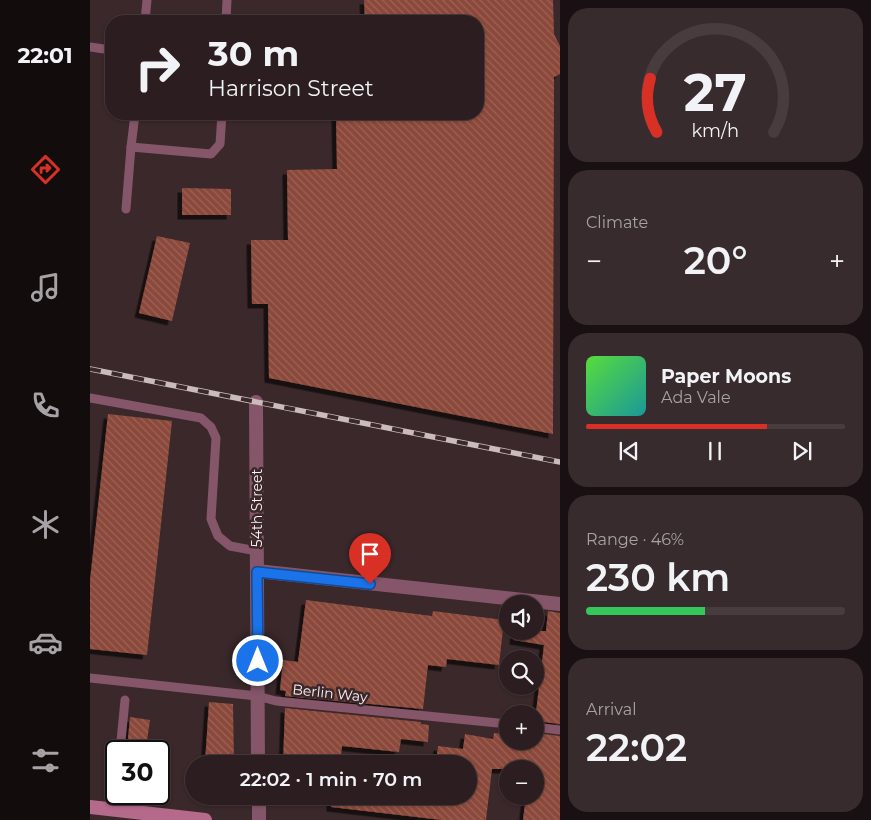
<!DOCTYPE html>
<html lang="en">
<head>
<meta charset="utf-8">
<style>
	:root { --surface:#2c1e20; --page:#382b2d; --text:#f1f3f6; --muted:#a6a2a5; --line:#483c3e; --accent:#d93025 }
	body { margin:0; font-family:Montserrat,sans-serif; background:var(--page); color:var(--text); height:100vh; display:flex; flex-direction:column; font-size:19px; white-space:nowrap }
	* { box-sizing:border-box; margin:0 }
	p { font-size:16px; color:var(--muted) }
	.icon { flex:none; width:28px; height:28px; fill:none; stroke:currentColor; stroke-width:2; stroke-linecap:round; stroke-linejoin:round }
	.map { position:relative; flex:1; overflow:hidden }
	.details { display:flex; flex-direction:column; gap:8px; padding:8px; background:#181012; width:311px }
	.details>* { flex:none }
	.banner { position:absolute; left:15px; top:15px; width:379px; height:105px; border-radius:20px; box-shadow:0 1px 4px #0004,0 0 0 1px var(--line); background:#2c1e20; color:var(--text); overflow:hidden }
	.buttons { position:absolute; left:409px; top:595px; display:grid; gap:10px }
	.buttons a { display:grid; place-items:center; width:45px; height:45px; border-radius:50%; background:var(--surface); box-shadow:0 1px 4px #0004,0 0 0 1px var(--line); font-size:25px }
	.speed { position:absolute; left:15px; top:740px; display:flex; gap:10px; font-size:25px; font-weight:700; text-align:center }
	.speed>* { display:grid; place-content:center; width:65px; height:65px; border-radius:50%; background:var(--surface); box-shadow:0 1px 4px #0004,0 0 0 1px var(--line); line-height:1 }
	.speed .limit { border:2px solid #111; border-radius:8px; background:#fff; color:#111 }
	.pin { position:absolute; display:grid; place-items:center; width:42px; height:42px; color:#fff; margin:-51px -21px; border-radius:50% 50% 50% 0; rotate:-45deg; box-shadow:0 0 5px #0007 }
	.pin .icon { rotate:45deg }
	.me { position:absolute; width:55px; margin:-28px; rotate:0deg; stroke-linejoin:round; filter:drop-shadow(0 0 4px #0008) }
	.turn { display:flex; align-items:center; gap:18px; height:105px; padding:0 20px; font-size:22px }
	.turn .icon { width:65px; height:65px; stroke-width:2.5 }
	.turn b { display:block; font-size:35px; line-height:42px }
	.big { font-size:38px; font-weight:600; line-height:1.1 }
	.details .widget { flex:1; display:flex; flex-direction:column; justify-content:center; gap:8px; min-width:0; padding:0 18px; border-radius:20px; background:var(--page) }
	.details .dial { align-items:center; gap:0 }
	.dial svg { height:130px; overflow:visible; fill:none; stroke:var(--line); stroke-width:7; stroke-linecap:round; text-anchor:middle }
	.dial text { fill:var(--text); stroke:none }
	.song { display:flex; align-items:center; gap:15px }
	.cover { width:60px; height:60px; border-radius:8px; background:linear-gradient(135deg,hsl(110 70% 55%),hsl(180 70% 35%)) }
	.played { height:5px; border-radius:2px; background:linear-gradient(90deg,var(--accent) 70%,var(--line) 70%) }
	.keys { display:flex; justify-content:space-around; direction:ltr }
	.heat { display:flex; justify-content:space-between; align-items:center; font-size:28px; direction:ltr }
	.charge { height:8px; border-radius:4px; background:linear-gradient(90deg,#34c759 46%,var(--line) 0) }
	.trip { position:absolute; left:95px; top:755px; width:292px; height:50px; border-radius:25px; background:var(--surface); box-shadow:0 1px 4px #0004,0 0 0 1px var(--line); font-weight:600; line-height:50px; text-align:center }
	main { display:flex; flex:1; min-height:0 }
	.dock { display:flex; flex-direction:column; width:90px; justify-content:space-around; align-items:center; background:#120c0d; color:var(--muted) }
	.dock .icon { width:35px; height:35px }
	.dock .current { color:var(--accent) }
	.dock b { font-size:22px; color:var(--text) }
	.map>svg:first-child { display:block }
	.building { fill:url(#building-back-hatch); filter:url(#shadow) }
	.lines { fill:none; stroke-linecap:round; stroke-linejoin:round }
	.service { stroke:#85556a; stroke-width:9 }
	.minor { stroke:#85556a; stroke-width:14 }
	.secondary { stroke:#b56a8c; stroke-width:14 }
	.rail-casing { stroke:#cabbbd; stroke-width:5.5 }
	.rail { stroke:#3a282a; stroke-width:4; stroke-dasharray:11; stroke-linecap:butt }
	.route-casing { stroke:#114b97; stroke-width:12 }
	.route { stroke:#1a73e8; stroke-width:9 }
	.labels { text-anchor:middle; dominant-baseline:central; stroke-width:5; stroke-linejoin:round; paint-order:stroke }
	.street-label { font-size:14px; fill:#fef1f2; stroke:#3a282a }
</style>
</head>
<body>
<main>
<nav class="dock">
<b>22:01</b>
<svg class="icon current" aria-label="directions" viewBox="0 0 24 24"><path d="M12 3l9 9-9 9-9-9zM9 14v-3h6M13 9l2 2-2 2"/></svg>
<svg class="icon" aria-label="music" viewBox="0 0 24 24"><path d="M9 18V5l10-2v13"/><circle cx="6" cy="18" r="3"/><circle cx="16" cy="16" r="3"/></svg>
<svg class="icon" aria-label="phone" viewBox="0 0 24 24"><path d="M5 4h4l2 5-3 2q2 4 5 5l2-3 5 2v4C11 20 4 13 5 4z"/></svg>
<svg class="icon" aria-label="climate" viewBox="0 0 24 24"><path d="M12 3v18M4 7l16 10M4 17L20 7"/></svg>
<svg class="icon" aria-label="car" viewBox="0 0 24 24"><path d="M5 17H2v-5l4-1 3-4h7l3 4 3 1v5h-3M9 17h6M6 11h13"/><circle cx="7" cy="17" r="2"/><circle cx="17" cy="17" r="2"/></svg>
<svg class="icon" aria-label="filters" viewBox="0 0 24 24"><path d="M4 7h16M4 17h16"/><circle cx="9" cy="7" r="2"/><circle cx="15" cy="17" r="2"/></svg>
</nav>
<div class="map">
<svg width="470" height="820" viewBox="0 0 470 820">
	<defs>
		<pattern id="building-back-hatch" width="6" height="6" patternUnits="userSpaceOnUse" patternTransform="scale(1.25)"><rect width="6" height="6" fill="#8b483a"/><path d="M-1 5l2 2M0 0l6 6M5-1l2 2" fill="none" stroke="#9c6357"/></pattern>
		<filter id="shadow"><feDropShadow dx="-4.5" dy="4.5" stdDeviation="0" flood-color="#0009"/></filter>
	</defs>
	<rect width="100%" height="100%" fill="#3a282a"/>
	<g class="building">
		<path d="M274,0H463L464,34L470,46V74L464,77L463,434L179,378L178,304H162L161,240H198L197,170L247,169L246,114H388V21H275Z"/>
		<path d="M92,188L141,189V215H92Z"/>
		<path d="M67,236L100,243L82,321L49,313Z"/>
		<path d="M18,414L82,421L57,655L0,649V581Z"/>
		<path d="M216,600L342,616L343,611L414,620L409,665L357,659L356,667L338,665L333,709L195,696L196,691L190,690L193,660L208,662Z"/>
		<path d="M458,611L470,613V724L445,721L454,645L424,640L425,631H456Z"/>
		<path d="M119,702L143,704L144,764H115Z"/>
		<path d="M195,708L331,722V724L339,725L338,742L311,739L309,752L252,746L250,764H193Z"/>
		<path d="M40,717L60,720L57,741L38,739Z"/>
		<path d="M404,733L418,734V741H445V733L470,736V820H433L436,796H445V769H402L396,820H352L241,807V796H379V764H346L348,746L373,749L375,734L403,739Z"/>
	</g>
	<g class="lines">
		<g class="service">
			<path d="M55,21L57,0"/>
			<path d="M136,21L137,0"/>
			<path d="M0,47L21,50"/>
			<path d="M41,147L45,114"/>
			<path d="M36,209L41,147L121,154L130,144L132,114"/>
			<path d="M0,398L111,418L121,427L126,438L121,519L128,536L140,546L167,551"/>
			<path d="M0,678L167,696L186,701L418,724"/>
			<path d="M445,727L470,730"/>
			<path d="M30,751L35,700"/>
			<path d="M24,809L26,783"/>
		</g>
		<g class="minor">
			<path d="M166,402L168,764"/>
			<path d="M167,571L470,604"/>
			<path d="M169,796V820"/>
		</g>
		<path class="secondary" d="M0,807L115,820"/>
		<defs>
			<path id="rail" d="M0,369L470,462"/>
		</defs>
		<use href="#rail" class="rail-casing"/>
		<use href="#rail" class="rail"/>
	</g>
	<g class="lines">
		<defs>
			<path id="route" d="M168,661L167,572L280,584"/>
		</defs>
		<use href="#route" class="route-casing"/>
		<use href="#route" class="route"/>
	</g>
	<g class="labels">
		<g class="street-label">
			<text transform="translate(167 508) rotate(-90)">54th Street</text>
			<text transform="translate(240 693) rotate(6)">Berlin Way</text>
		</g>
	</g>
</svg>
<div class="buttons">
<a><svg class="icon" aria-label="sound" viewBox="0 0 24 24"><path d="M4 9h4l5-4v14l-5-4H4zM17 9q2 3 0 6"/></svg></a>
<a><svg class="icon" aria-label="search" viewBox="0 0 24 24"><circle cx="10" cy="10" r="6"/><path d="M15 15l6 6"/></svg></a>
<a>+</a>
<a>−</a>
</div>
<div class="speed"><div class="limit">30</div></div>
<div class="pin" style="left:280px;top:584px;background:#d93025"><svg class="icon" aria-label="arrive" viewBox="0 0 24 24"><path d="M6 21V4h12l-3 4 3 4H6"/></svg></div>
<svg class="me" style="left:168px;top:661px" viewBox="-20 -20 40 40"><circle r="17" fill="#1a73e8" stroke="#fff" stroke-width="3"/><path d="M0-11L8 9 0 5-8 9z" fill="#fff"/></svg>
<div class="trip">22:02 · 1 min · 70 m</div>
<div class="banner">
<div class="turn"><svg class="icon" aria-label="right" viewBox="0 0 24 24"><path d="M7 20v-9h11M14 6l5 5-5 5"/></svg><div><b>30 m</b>Harrison Street</div></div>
</div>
</div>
<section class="details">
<div class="widget dial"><svg viewBox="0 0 100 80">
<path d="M14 69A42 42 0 1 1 86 69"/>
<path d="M14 69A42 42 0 0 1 10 36" stroke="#d93025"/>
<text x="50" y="56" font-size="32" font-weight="700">27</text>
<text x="50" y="72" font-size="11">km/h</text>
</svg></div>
<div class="widget"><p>Climate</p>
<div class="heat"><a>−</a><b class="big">20°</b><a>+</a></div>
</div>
<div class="widget">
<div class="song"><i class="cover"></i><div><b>Paper Moons</b><p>Ada Vale</p></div></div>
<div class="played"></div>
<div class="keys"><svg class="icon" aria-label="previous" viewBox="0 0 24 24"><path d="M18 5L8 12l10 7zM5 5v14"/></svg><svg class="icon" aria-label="pause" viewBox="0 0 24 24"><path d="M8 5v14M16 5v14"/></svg><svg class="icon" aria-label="next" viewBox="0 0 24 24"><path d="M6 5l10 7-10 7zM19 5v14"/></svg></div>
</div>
<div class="widget"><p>Range · 46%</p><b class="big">230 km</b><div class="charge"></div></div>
<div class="widget"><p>Arrival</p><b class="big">22:02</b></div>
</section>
</main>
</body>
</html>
